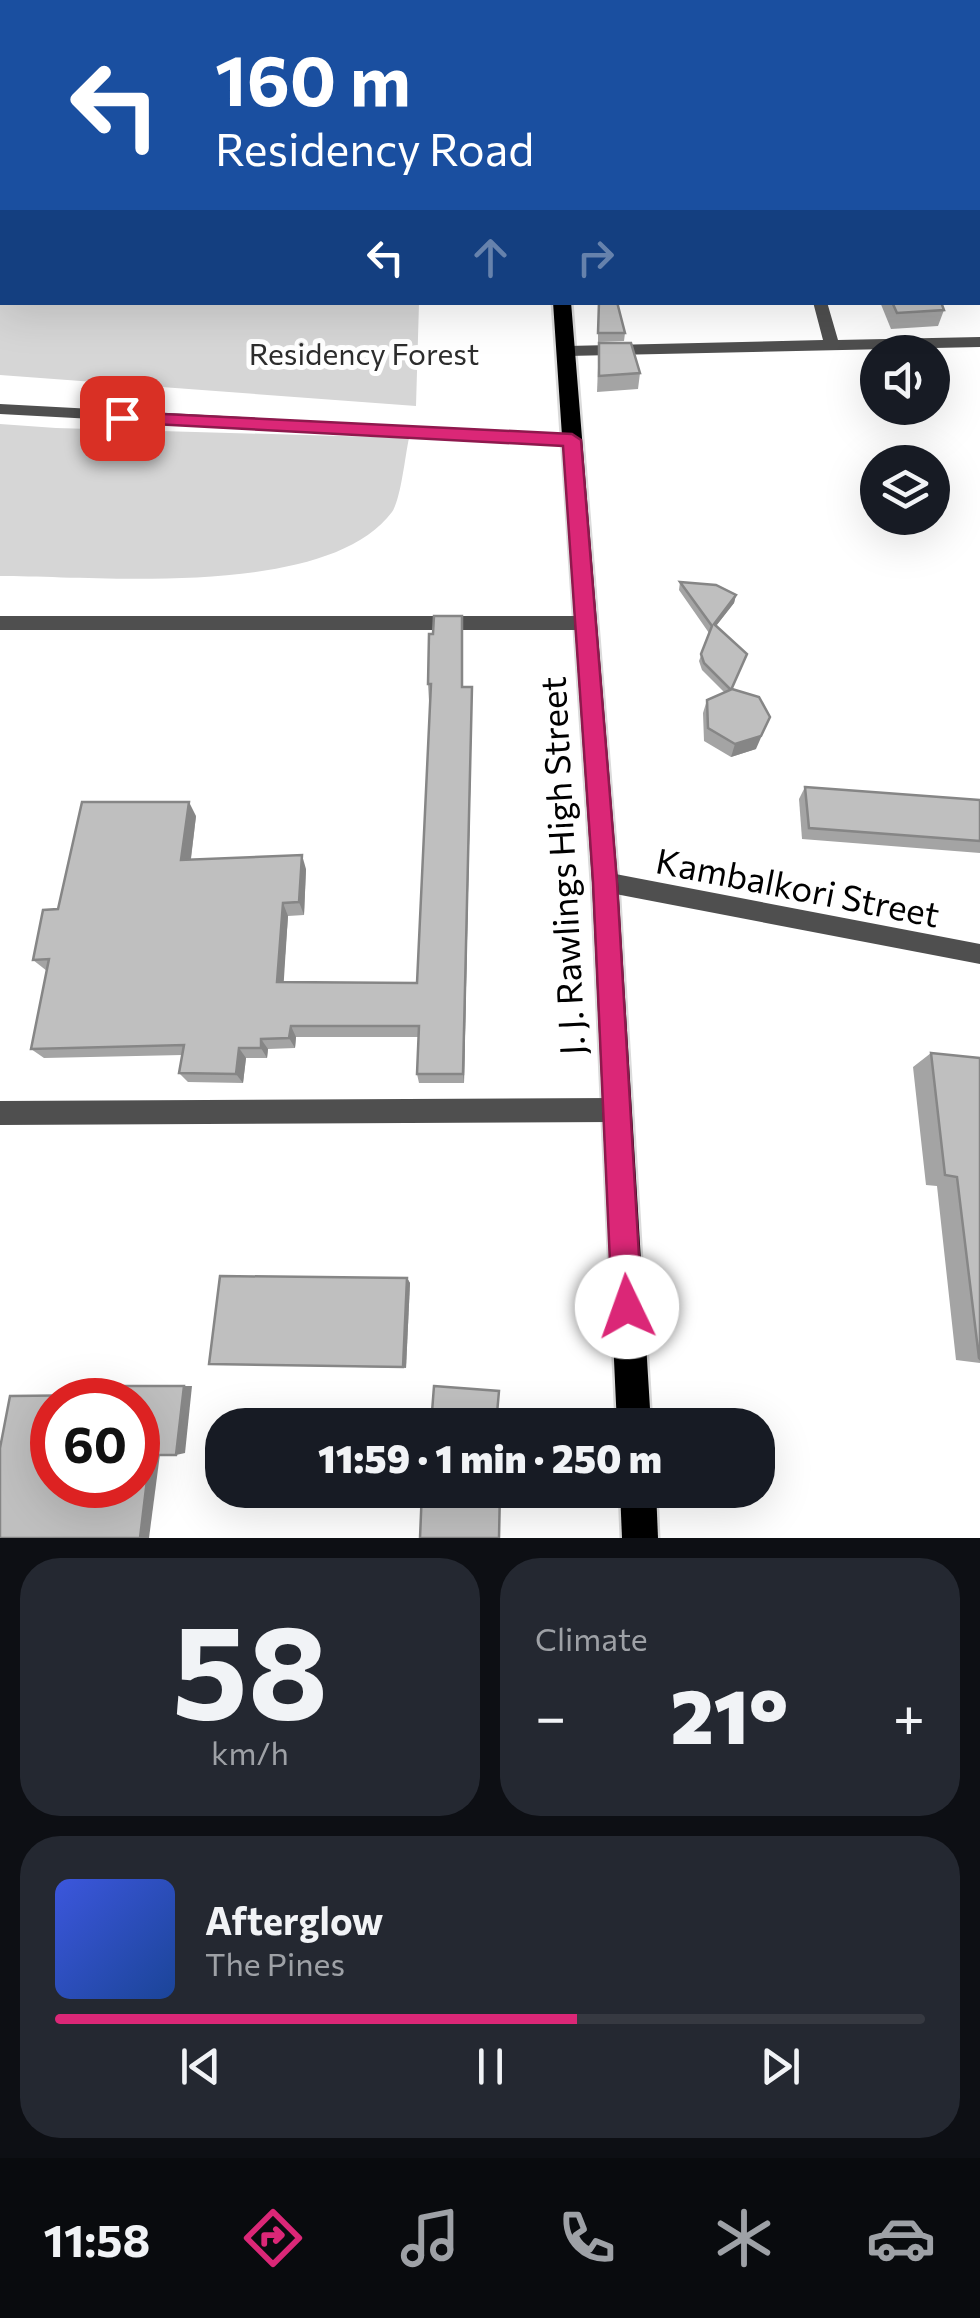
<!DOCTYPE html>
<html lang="en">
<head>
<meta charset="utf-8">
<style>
	:root { --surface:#171b24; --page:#242831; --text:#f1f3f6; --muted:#9ea1a6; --line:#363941; --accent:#db2777 }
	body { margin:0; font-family:Commissioner,sans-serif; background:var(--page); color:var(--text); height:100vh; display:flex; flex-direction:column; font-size:38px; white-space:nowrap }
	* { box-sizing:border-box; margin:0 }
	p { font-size:32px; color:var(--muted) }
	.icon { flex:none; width:55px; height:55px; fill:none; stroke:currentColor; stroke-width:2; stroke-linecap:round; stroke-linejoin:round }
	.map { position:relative; height:1538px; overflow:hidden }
	.side { display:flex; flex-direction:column; gap:20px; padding:20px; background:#0d0f14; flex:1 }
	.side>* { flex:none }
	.guide { position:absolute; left:0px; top:0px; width:980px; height:305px; box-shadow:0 10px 40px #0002; background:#1a4fa0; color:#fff; overflow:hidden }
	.tools { position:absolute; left:860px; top:335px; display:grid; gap:20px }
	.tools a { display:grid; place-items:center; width:90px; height:90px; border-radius:50%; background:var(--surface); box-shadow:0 10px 40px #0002; font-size:50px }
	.speed { position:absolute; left:30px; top:1378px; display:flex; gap:20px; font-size:50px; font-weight:700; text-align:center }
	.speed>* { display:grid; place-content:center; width:130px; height:130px; border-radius:50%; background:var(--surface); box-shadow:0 10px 40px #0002; line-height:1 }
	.speed .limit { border:15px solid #d22; background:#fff; color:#111 }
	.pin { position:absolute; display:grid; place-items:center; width:85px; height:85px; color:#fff; margin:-42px; border-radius:20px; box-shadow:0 5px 15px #0006 }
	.me { position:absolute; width:110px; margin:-55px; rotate:357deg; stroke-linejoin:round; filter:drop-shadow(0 0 8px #0008) }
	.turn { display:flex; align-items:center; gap:35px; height:210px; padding:0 50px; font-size:45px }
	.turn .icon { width:130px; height:130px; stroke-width:2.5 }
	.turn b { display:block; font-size:70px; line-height:85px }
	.lanes { display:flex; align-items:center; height:95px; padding:0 50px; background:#0003; justify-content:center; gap:50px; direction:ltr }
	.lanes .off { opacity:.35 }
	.big { font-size:75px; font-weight:800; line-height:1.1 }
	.side .tile { flex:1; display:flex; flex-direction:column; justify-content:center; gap:15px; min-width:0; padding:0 35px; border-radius:40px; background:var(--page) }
	.side .dial { align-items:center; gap:0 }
	.dial b { font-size:130px; line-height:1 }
	.song { display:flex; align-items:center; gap:30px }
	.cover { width:120px; height:120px; border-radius:15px; background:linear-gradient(135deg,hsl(230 70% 55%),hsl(220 70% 35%)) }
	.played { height:10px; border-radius:5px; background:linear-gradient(90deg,var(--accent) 60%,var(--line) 60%) }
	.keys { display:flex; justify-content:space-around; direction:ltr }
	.heat { display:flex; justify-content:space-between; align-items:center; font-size:55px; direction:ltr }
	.side .tiles { flex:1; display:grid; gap:20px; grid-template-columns:1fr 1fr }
	.tile:last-child { grid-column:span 2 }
	.trip { position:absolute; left:205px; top:1408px; width:570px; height:100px; border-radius:40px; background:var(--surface); box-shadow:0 10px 40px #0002; font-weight:800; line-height:100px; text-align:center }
	.tabs { display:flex; height:160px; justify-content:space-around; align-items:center; background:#090b0e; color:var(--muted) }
	.tabs .icon { width:70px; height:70px }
	.tabs .selected { color:var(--accent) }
	.tabs b { font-size:45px; color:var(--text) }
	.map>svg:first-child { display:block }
	.green { fill:#d6d6d6 }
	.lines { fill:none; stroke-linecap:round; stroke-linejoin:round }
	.primary-casing { stroke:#dbdbdb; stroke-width:5 }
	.lane { fill:#4f4f4f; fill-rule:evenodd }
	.street { fill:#4f4f4f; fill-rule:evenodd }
	.primary { fill:#000; fill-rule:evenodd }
	.wall { fill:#a4a4a4 }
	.shaded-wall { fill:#868686 }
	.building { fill:#bfbfbf; stroke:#868686; stroke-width:2.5; fill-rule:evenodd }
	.route { fill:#db2777; stroke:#8e194d; stroke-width:2.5 }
	.labels { text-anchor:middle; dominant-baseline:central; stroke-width:10; stroke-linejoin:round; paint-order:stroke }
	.far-park-label { font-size:30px; fill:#2d2d2d; stroke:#fff }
	.street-label { font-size:35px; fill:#000; stroke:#fff }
</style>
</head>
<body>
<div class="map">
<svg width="980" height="1538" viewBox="0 0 980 1538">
	<rect width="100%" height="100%" fill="#fff"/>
	<g class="green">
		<path d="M0,0H429L2,2V302L419,303L416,406L0,375Z"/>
		<path d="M0,424L56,428L409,438C405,456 401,499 392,512C327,599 99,576 0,576Z"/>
	</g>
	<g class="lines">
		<defs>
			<g id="primary">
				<rect x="530" y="0" width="14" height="2"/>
				<path d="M553,302H571L618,882L651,1425H617L592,882Z"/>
				<path d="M620,1490H656L658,1538H622Z"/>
			</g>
		</defs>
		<use href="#primary" class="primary-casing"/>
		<path class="lane" d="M0,404L572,435L579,440L572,445L0,414Z"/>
		<g class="street">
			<path d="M813,302H827L838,340L980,337V347L567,356L559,351L567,346L823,340Z"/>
			<path d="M0,616H586L595,623L586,630H0Z"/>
			<path d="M605,872L980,944V964L605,892L597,889L594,882L597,875Z"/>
			<path d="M615,1098L623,1102L627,1110L623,1118L615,1122L0,1125V1101Z"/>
		</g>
		<use href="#primary" class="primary"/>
	</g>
	<g class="wall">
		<path d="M810,0H980V147L978,142V2H809Z"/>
		<path d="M598,302L625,333L624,341L598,342Z"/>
		<path d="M880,302H941L944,310L938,326L891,329Z"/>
		<path d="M599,343L640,373L638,389L597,392Z"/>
		<path d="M680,582L736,595L734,603L716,626L732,689L756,749L731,757L704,741L703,713L707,700L724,692L702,670L699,661L709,633L679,590Z"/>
		<path d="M428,684L463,687L472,704L464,1083H419L417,1074L419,1037H296L295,1048L268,1049L267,1058H246L243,1083L188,1082L179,1073L182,1055L44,1058L31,1049L47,971L33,960L196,816L191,859L306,869L304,915L288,916L283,982L417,983L431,701H429Z"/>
		<path d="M805,787L980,800V853L802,839L799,799Z"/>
		<path d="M931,1053L980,1058V1363L956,1360L937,1186L926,1185L913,1067Z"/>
		<path d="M407,1278L410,1283L406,1368L209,1364Z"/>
	</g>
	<g class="shaded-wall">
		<path d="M736,595L734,603L712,631L714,624Z"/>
		<path d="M472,687V704L464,1083L463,1074Z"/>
		<path d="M770,717L756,749L731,757L735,744Z"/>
		<path d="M189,802L196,816L189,873L181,860Z"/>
		<path d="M302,855L306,869L304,915L299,902Z"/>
		<path d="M283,903L288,916L283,993L277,982Z"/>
		<path d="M291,1026L296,1037L295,1048L289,1038Z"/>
		<path d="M261,1039L268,1049L267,1058L261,1048Z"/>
		<path d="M239,1048L246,1058L243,1083L236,1074Z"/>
		<path d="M407,1278L410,1283L406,1368L403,1367Z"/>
		<path d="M184,1386H192L185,1453L176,1455Z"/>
		<path d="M160,1454L149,1538H140L150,1455Z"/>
	</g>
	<g class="building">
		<rect x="610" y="0" width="30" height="2"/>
		<path d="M815,0H980V117L978,112V2H816Z"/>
		<path d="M599,302H617L625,333H598Z"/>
		<path d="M892,302H941L944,310L897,313Z"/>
		<path d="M599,343H631L640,373L599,376Z"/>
		<path d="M680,582L716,585L736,595L714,624L747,654L731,690L704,663L701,654L712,626Z"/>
		<path d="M434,616H462V687H472L463,1074H417L419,1026H291L289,1038L261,1039V1048H239L236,1074L179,1073L184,1045L31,1049L49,959L33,960L43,910L58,909L82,802H189L181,860L302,855L299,902L283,903L277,982L417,983L431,684H428L429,634H433Z"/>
		<path d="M732,689L759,697L770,717L761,736L735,744L708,728L707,700Z"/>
		<path d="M805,787L980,800V841L809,828Z"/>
		<path d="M931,1053L980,1058V1359L979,1358L957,1177L945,1175Z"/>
		<path d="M220,1276L407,1278L403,1367L209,1364Z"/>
		<path d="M108,1386H184L176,1455H150L140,1538H0V1448L10,1396L107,1395ZM52,1400H138V1485H52Z"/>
		<path d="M434,1386L499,1391L496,1425H431Z"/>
		<path d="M422,1490H500L499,1538H420Z"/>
	</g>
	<path class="route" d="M122,412L572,434L581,440L617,882L642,1307L637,1317L627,1322L616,1317L612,1307L593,882L563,446L116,422L113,418Z"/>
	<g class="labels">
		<g class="far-park-label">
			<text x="364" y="352">Residency Forest</text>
		</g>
		<g class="street-label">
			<text transform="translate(561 866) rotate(-93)">J. J. Rawlings High Street</text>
			<text transform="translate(798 886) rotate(11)">Kambalkori Street</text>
		</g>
	</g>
</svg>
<div class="tools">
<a><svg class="icon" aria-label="sound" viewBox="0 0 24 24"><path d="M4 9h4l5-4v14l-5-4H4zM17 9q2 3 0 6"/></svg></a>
<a><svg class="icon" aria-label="layers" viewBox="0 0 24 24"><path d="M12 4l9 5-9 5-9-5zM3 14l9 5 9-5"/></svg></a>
</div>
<div class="speed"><div class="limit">60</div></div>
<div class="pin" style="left:122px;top:418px;background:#d93025"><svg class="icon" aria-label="arrive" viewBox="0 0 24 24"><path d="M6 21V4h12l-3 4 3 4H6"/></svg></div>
<svg class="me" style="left:627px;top:1307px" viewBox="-20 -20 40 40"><circle r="19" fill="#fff"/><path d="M0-13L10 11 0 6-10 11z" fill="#db2777"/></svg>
<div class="trip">11:59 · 1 min · 250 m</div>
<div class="guide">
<div class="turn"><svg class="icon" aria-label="left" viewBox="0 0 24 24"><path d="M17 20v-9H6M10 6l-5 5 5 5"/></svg><div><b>160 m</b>Residency Road</div></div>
<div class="lanes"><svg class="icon" aria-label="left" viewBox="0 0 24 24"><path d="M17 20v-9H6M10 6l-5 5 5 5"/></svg><svg class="icon off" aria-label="ahead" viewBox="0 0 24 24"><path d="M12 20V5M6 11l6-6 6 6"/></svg><svg class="icon off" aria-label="right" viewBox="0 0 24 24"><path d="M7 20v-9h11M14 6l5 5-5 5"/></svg></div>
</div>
</div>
<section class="side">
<div class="tiles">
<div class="tile dial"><b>58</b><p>km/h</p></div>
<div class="tile"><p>Climate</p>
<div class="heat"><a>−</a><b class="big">21°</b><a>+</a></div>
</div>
<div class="tile">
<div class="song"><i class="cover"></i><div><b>Afterglow</b><p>The Pines</p></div></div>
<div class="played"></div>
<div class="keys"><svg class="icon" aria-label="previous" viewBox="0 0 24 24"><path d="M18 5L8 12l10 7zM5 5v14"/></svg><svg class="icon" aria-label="pause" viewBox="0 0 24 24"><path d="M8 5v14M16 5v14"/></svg><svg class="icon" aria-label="next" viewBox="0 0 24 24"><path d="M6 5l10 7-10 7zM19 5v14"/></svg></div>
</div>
</div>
</section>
<nav class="tabs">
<b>11:58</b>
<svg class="icon selected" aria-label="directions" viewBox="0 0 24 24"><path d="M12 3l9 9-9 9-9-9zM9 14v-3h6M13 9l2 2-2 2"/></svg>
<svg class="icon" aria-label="music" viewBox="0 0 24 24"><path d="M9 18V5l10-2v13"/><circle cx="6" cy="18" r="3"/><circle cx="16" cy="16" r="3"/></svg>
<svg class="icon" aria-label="phone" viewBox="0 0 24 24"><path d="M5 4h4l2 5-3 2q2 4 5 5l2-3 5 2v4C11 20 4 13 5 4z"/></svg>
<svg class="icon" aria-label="climate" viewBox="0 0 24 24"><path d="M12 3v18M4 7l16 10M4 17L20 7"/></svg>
<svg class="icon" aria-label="car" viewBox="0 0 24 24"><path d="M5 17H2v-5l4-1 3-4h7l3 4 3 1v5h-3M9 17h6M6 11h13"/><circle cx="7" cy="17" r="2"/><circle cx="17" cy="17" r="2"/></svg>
</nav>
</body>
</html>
